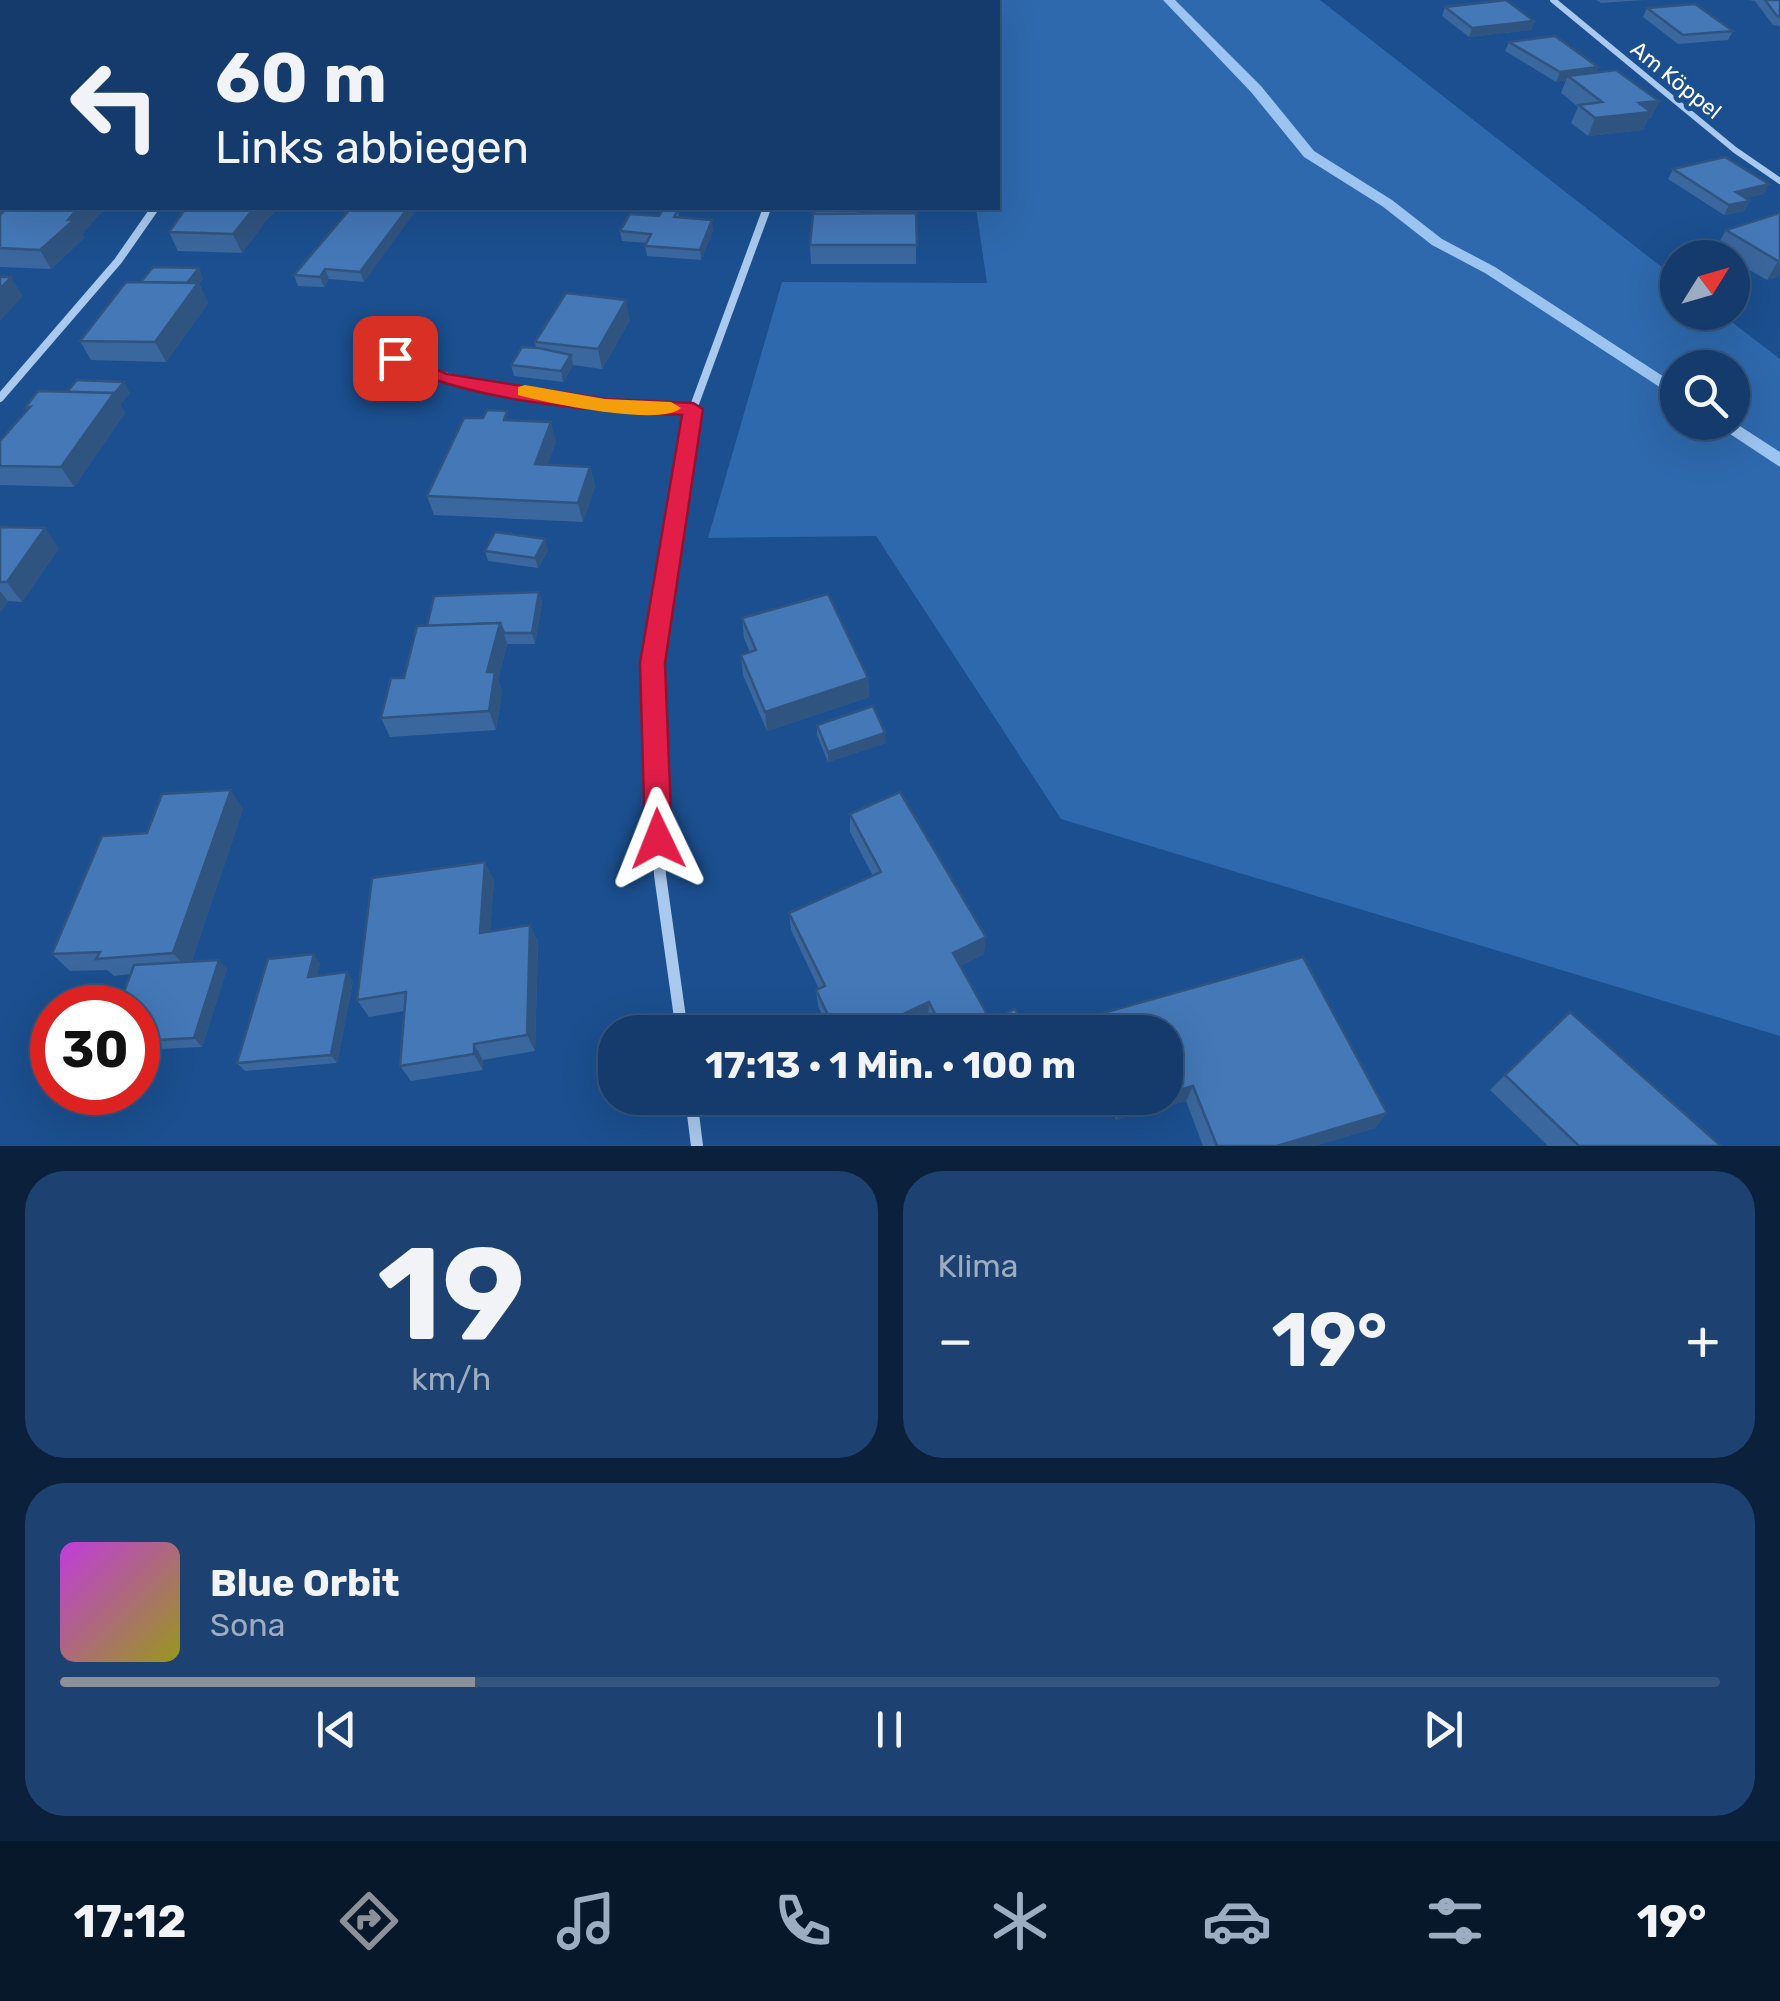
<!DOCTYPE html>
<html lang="de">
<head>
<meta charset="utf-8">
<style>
	:root { --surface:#143b6b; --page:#1d4271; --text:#f1f3f6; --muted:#9dadc1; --line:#33557e; --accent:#8c9099 }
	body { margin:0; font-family:Rubik,sans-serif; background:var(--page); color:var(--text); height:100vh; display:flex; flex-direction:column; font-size:38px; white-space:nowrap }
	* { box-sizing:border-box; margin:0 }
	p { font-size:32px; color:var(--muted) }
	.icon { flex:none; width:55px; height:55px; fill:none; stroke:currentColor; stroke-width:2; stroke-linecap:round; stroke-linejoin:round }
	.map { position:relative; height:1146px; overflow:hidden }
	.panel { display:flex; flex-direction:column; gap:25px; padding:25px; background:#0b203b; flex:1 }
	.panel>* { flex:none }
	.top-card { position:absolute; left:0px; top:0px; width:1000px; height:210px; box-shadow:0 10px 40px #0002,0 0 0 2px var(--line); background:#143b6b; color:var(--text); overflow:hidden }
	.needle { width:65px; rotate:53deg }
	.tools { position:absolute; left:1660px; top:240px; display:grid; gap:20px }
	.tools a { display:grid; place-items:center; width:90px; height:90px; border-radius:50%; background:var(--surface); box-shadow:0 10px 40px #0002,0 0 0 2px var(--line); font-size:50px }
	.speed { position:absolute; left:30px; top:985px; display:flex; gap:20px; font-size:50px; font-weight:700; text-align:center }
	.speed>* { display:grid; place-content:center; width:130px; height:130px; border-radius:50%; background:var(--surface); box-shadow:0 10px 40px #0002,0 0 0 2px var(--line); line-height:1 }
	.speed .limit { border:15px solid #d22; background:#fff; color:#111 }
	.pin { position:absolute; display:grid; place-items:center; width:85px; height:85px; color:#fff; margin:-42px; border-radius:20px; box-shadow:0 5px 15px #0006 }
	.me { position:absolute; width:110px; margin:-55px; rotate:358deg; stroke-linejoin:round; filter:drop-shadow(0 0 8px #0008) }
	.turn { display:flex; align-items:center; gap:35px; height:210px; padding:0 50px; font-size:45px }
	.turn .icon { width:130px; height:130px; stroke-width:2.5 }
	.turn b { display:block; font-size:70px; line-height:85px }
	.big { font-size:75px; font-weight:700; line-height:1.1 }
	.panel .tile { flex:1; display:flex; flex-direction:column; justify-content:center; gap:15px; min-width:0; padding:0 35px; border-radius:40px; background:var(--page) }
	.panel .dial { align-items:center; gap:0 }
	.dial b { font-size:130px; line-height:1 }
	.song { display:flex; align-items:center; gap:30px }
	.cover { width:120px; height:120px; border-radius:15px; background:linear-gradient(135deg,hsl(290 70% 55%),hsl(60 70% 35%)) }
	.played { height:10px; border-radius:5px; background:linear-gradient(90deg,var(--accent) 25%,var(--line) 25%) }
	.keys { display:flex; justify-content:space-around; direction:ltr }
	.heat { display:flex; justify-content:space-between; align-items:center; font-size:55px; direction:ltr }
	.panel .tiles { flex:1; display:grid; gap:25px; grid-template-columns:1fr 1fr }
	.tile:last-child { grid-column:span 2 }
	.trip { position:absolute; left:598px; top:1015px; width:585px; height:100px; border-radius:40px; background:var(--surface); box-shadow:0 10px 40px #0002,0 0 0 2px var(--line); font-weight:700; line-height:100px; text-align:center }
	.menu { display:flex; height:160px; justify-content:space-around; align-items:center; background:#08182b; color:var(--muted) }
	.menu .icon { width:70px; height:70px }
	.menu .active { color:var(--accent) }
	.menu b { font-size:45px; color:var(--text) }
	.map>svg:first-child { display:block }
	.green { fill:#2e69ad; fill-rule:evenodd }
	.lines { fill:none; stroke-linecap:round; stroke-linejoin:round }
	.stream { fill:#9cc4f0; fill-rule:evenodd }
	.lane { stroke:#a9c9ee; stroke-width:6 }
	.street-far3 { stroke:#a9c9ee; stroke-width:6 }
	.street-far2 { stroke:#a9c9ee; stroke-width:8 }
	.street-far1 { stroke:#a9c9ee; stroke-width:10 }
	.street { stroke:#a9c9ee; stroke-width:12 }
	.wall { fill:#3a679d }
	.shaded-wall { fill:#305480 }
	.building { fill:#4478b7; stroke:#305480; stroke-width:2.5 }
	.route { fill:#e11d48; stroke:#92132f; stroke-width:2.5 }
	.slow { fill:#f59e0b }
	.labels { text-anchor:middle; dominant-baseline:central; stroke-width:10; stroke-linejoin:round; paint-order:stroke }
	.far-street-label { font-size:22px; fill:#fff; stroke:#1b4f8f }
</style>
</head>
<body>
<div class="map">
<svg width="1780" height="1146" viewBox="0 0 1780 1146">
	<rect width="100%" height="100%" fill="#1b4f8f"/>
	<path class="green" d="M921,0H1320L1677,279L1678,312L1720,313L1780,359V1036L1061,819L876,536L708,538L782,282L987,283L976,208H998V2ZM1678,368H1732V422H1678Z"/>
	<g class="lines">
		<g class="stream">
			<path d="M1163,0H1175L1261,86L1314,151L1392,200L1442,239L1495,267L1678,386V399L1485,273L1432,245L1382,206L1304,157L1251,92Z"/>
			<path d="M1732,421L1780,452V467L1712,422Z"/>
		</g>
		<path class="lane" d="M389,319L395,358C491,396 591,404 693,409"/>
		<path class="street-far3" d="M1553,0L1735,150L1780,181"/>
		<g class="street-far2">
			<path d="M0,398L118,261L155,208"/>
			<path d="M687,445L693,409L767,208"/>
		</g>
		<path class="street-far1" d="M656,756L652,663L688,443"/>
		<g class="street">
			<path d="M655,754L660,875L682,1032"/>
			<path d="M691,1098L697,1146"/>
		</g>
	</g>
	<g class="wall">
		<path d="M248,0H334L335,2H251Z"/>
		<path d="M1596,0H1645L1601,3Z"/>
		<path d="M1748,0H1780V26L1773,25L1755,1Z"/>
		<path d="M1445,7L1534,21L1531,30L1469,37L1442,16Z"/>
		<path d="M1647,8L1733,31L1728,40L1678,44L1643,17Z"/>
		<path d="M1509,42L1598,67L1596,73L1659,101L1650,119H1648L1643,130L1588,136L1571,123L1578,107L1561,93L1566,80L1556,82L1505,51Z"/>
		<path d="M1673,169L1764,194L1746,198L1750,201L1744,211L1724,215L1668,179Z"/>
		<path d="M2,208H105L82,234L84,238L51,269L0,267V209Z"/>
		<path d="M351,208L364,282L329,279L324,287L298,286L294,275Z"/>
		<path d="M656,208H700L698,211L678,210L679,218L713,230L701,260L647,256L645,246L647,243L622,241L620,231L659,216L663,209Z"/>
		<path d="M916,213V264H811L810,245L861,214Z"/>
		<path d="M1780,213V276L1767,280L1732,260V258H1729L1715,249L1726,230Z"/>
		<path d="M265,222L242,253L178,251L169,232Z"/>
		<path d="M203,278L199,284L208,303L166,362L91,360L80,341L141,282Z"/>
		<path d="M630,320L602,369L573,365L563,382L514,376L511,365L536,348L535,342Z"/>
		<path d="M130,393L120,405L125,413L74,487L0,485V441L27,411L25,408Z"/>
		<path d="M510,420L556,442L547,465L590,467L595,486L583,522L434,515L427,496Z"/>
		<path d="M0,527L59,548L22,602L8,601L0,612Z"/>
		<path d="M548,550L538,568L488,561L485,551Z"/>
		<path d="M539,592L542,602L535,644H507L498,680L502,692L496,730L390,737L381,718L404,678L427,626Z"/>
		<path d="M742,618L868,678L869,697L767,731L743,675L741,655L750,652L744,638Z"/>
		<path d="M817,725L886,743L828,762L817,735Z"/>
		<path d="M243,809L192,961L227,969L202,1047L138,1050V1008L130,974L114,976L107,970L70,971L52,954L147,833Z"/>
		<path d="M850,814L984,954L960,966L987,1023L1028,1032H935L928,1019L899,1032H830L818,1006L816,990L819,989L791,930L789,913L873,876L850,832Z"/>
		<path d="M494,880L490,931L530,925L538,942L535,1051L483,1060V1070L411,1081L400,1066L404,1011L369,1017L357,1000Z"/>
		<path d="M1303,957L1387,1113L1375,1128L1314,1146H1203L1186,1101L1116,1120L1108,1098H1165V1032H1084L1089,1017Z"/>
		<path d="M320,963L317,976L353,981L337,1063L245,1071L237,1063Z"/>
		<path d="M1505,1075L1721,1146H1548L1490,1090Z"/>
	</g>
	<g class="shaded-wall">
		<path d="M300,0H334L335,2H293Z"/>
		<rect x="842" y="0" width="48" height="2"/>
		<path d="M1534,21L1531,30L1469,37L1472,28Z"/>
		<path d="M1598,67L1594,77L1568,76L1566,80L1556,82L1560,72Z"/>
		<path d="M1659,101L1650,119H1648L1643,130L1588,136L1595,118L1639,103Z"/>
		<path d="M1769,184L1764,194L1731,202L1736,192Z"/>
		<path d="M1750,201L1744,211L1724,215L1729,205Z"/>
		<path d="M78,208H105L82,234L84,238L51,269L40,250Z"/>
		<path d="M254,208H279L265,222L242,253L233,234Z"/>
		<path d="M408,208H418L364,282L360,272Z"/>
		<path d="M712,220L713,230L701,260L700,250Z"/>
		<path d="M1778,261H1780V276L1767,280Z"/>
		<path d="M199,268L203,278L199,284L208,303L166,362L155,342L181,292Z"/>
		<path d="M325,269L329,279L324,287L320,277Z"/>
		<path d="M11,277L23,296L0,321V289Z"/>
		<path d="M626,300L630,320L602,369L598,349Z"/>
		<path d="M571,355L573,365L563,382L561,371Z"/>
		<path d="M124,382L130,393L120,405L125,413L74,487L61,467L114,393Z"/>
		<path d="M551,422L556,442L540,484L535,464Z"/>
		<path d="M590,467L595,486L583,522L578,503Z"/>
		<path d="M45,528L59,548L22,602L7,582Z"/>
		<path d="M545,539L548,550L538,568L535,558Z"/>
		<path d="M0,591L8,601L0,612Z"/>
		<path d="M539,592L542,602L535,644L532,633Z"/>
		<path d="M500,623L507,643L498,680L502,692L496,730L489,711L487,672Z"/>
		<path d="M868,678L869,697L767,731L765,712Z"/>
		<path d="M885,733L886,743L828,762V752Z"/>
		<path d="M231,790L243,809L189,970L173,953Z"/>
		<path d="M485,862L494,880L489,950L480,933Z"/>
		<path d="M530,925L538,942L535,1051L527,1035Z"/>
		<path d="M986,937L984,954L952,970L953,953Z"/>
		<path d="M314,954L320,963L315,986L308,977Z"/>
		<path d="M219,960L227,969L202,1047L194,1038Z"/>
		<path d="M347,972L353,981L337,1063L331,1055Z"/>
		<path d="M929,1002L928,1019L899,1032H865Z"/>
		<path d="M988,1016L985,1032H954Z"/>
		<path d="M474,1044L483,1060V1070L474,1054Z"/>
		<path d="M1193,1086L1186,1101L1116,1120L1122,1105L1150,1098H1165V1094Z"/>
		<path d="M1387,1113L1375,1128L1314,1146H1277Z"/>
	</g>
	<g class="building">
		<path d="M264,0H300L293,2H267Z"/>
		<path d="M659,0H732L734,2H660Z"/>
		<path d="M1506,0L1534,21L1472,28L1445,7Z"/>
		<path d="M1765,0H1780V17L1777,16Z"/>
		<path d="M1695,4L1733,31L1683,35L1647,8Z"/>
		<path d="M1555,36L1598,67L1560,72L1509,42Z"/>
		<path d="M1616,70L1659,101L1639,103L1651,112L1595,118L1579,105L1602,102L1568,76Z"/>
		<path d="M1725,157L1769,184L1736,192L1750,201L1729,205L1673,169Z"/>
		<path d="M2,206V208H78L68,220H74L40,250L0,248V215L3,212H0V209Z"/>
		<path d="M186,208H254L233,234L169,232Z"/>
		<path d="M351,208H408L360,272L325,269L320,277L294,275Z"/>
		<path d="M815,208H861L860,214H814Z"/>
		<path d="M663,209L678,210L674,217L712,220L700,250L645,246L651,234L620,231L630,214L659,216Z"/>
		<path d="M916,213L917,245H810L813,214Z"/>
		<path d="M1780,213V261H1778L1726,230Z"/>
		<path d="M153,267L199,268L187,283L141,282Z"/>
		<path d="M0,277H11L0,289Z"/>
		<path d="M126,282L198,283L155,342L80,341Z"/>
		<path d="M566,293L626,300L598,349L535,342Z"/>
		<path d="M522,347L539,348L571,355L561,371L511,365Z"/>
		<path d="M77,380L124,382L114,394L67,392Z"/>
		<path d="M38,391L114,393L61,467L0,466V441L30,407L25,408Z"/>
		<path d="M487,410L507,411L504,420L551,422L535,464L590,467L578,503L427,496L464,418H483Z"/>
		<path d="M0,527L45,528L7,582H0Z"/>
		<path d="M495,532L545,539L535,558L485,551Z"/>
		<path d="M539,592L532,633H504L500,623L427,626L434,596Z"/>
		<path d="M828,594L868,678L765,712L741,655L756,650L742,618Z"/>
		<path d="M500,623L487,672H495L489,711L381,718L391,678H404L417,626Z"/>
		<path d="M873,706L885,733L828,752L817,725Z"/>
		<path d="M231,790L173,953L96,959L100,952L52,954L102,836L147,833L162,794Z"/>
		<path d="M900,792L986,937L953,953L988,1016L954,1032H944L929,1002L865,1032H836L816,990L825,986L789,913L881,872L850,814Z"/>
		<path d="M485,862L480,933L530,925L527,1035L474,1044V1054L400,1066L406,992L357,1000L372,878Z"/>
		<path d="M314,954L308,977L347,972L331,1055L237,1063L268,959Z"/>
		<path d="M1303,957L1387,1113L1277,1146H1217L1193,1086L1165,1094V1032H1095L1089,1017Z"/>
		<path d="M219,960L194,1038L138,1041V1008H118L134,965Z"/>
		<path d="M1015,1009L1028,1032H968Z"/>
		<path d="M1570,1012L1721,1146H1579L1505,1075Z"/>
		<path d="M1119,1098H1150L1122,1105Z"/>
	</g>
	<path class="route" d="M395,352L447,374L605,399L693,403L703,409L665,663L672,839L668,848L658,851L649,848L645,839L640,663L682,415C584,410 478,403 389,362V353Z"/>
	<path class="slow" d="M525,385L605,399L671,402L681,408C662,427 546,403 518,395V387Z"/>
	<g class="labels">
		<g class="far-street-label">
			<text transform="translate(1676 80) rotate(39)">Am Köppel</text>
		</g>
	</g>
</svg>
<div class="tools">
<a><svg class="needle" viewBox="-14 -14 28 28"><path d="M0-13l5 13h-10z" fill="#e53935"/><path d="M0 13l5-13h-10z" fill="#9dadc1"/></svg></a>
<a><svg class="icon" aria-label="search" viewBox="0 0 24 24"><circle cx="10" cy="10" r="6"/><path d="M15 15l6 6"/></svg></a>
</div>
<div class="speed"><div class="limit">30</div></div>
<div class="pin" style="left:395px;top:358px;background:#d93025"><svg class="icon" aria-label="arrive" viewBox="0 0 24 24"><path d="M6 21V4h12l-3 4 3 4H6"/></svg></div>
<svg class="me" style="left:658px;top:839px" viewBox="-20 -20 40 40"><path d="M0-17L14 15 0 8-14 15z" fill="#e11d48" stroke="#fff" stroke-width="4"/></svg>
<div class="trip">17:13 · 1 Min. · 100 m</div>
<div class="top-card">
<div class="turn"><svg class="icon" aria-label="left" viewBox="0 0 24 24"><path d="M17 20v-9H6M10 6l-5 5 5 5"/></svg><div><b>60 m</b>Links abbiegen</div></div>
</div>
</div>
<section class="panel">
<div class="tiles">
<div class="tile dial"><b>19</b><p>km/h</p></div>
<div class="tile"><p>Klima</p>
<div class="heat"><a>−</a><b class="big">19°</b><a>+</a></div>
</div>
<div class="tile">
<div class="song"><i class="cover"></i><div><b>Blue Orbit</b><p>Sona</p></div></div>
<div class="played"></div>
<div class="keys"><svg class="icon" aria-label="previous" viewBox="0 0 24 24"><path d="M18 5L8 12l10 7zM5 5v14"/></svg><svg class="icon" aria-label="pause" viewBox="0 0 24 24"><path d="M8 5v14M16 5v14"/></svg><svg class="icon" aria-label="next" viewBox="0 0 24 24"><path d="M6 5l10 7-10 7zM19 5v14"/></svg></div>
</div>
</div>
</section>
<nav class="menu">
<b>17:12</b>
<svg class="icon active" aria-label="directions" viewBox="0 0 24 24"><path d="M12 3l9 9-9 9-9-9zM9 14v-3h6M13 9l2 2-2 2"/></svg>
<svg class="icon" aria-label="music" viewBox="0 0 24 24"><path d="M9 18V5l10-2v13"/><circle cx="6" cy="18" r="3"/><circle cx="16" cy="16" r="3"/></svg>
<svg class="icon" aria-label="phone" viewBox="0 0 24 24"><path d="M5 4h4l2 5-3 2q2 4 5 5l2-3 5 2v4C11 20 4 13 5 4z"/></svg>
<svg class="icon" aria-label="climate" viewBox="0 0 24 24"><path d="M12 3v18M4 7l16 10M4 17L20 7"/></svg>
<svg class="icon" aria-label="car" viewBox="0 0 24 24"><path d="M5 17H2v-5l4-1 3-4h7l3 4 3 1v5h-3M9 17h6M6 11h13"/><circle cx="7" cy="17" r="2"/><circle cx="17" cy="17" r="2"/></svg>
<svg class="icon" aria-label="filters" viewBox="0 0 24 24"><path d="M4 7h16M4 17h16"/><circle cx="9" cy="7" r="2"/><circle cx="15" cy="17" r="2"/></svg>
<b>19°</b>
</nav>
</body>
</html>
